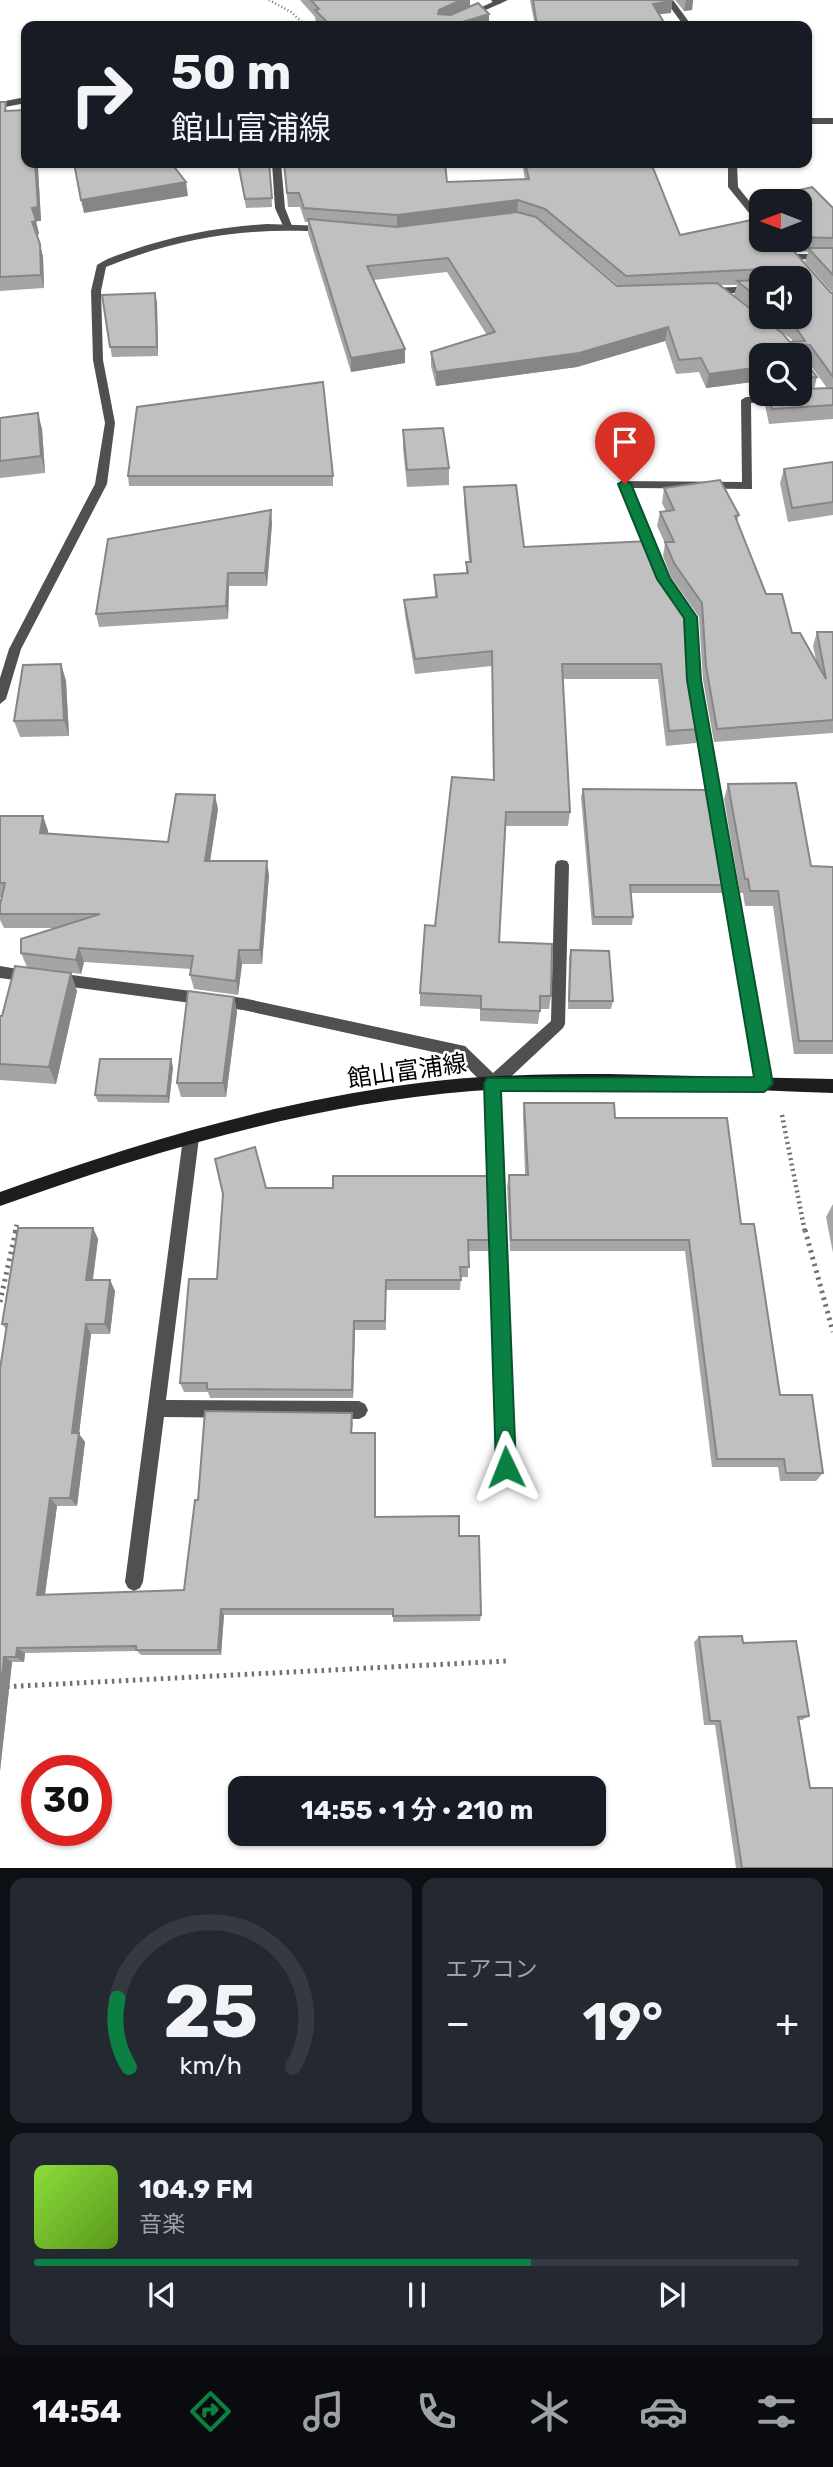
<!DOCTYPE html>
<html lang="ja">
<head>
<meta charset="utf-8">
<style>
	:root { --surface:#171b24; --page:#242831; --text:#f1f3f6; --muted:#9ea1a6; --line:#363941; --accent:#0b8043 }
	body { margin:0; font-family:Rubik,"Noto Sans JP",sans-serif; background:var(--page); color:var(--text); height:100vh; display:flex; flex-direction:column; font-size:26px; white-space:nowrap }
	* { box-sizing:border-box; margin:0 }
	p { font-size:23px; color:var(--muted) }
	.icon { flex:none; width:38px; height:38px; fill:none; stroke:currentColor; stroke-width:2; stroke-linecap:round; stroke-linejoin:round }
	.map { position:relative; height:1868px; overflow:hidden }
	.sheet { display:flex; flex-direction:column; gap:10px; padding:10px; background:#0d0f14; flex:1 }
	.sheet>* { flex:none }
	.hud { position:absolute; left:21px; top:21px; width:791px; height:147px; border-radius:14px; box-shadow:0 2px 5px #0004; background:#171b24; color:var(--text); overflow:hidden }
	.needle { width:46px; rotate:270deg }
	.controls { position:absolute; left:749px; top:189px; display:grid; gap:14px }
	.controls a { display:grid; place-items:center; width:63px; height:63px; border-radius:14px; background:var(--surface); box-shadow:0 2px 5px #0004; font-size:35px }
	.speed { position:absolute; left:21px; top:1755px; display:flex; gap:14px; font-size:35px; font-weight:700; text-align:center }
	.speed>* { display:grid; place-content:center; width:91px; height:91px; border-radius:50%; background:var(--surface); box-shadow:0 2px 5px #0004; line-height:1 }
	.speed .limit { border:10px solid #d22; background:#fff; color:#111 }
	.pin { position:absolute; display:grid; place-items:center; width:60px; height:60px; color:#fff; margin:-72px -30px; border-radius:50% 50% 50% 0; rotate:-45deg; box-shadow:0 0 7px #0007 }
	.pin .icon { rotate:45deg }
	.me { position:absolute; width:77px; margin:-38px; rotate:358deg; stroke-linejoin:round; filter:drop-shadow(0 0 5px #0008) }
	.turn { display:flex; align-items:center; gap:24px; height:147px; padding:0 35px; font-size:32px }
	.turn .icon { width:91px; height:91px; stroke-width:2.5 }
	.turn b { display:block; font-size:49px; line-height:60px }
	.big { font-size:52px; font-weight:700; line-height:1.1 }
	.sheet .widget { flex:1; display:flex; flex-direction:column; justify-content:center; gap:10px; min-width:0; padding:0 24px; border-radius:14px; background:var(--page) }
	.sheet .dial { align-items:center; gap:0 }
	.dial svg { height:182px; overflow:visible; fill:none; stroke:var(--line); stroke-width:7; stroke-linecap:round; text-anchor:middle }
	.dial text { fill:var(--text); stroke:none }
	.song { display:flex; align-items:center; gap:21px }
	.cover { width:84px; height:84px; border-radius:10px; background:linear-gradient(135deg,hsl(90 70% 55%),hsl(90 70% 35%)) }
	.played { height:7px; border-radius:4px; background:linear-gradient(90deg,var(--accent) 65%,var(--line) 65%) }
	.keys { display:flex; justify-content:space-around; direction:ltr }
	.heat { display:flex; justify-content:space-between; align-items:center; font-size:38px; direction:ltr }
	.sheet .tiles { flex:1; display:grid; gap:10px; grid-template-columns:1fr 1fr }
	.widget:last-child { grid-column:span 2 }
	.trip { position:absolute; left:228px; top:1776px; width:378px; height:70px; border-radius:14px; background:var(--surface); box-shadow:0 2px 5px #0004; font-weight:700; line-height:70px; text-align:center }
	.tabs { display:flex; height:112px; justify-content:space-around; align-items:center; background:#090b0e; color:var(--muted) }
	.tabs .icon { width:49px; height:49px }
	.tabs .selected { color:var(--accent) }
	.tabs b { font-size:32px; color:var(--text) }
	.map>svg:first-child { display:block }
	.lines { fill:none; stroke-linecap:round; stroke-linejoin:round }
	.path-far2 { stroke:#727272; stroke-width:2.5; stroke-dasharray:1 2.5; stroke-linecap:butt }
	.path-far1 { stroke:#727272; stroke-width:4.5; stroke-dasharray:2 3.5; stroke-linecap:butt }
	.path { stroke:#727272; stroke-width:5; stroke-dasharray:2.5 4.5; stroke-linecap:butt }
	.lane { fill:#505050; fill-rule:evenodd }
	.street { fill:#505050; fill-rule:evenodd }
	.secondary { fill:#1d1d1d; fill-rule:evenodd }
	.wall { fill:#a5a5a5; fill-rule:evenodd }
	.shaded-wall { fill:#868686 }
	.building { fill:#c0c0c0; stroke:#868686; stroke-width:2 }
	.route { fill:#0b8043; stroke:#07532c; stroke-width:2 }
	.labels { text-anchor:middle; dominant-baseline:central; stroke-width:5; stroke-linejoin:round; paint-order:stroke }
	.street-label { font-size:24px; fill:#000; stroke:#fff }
</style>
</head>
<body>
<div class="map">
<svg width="833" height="1869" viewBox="0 0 833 1869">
	<rect width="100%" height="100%" fill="#fff"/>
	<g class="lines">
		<path class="path-far2" d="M269,0L291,12L306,26"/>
		<g class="path-far1">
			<path d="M782,1115L805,1232"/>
			<path d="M15,1232L17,1224"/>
		</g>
		<g class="path">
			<path d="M805,1230L833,1332"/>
			<path d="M0,1302L16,1230"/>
			<path d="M0,1687L507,1661"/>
		</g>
		<g class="lane">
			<path d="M497,0H508L450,26H440Z"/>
			<path d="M272,163H281L285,208L292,226L290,228H284L275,208Z"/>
			<path d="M793,254H833V260L790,259V255Z"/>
		</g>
		<g class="street">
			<path d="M491,0H500L502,3L495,5Z"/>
			<path d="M665,0H673L692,26H684Z"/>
			<path d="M26,97V103L0,108V102Z"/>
			<rect x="807" y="118" width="26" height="6"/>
			<path d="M728,163H737L738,187L761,216V225L758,224L728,187Z"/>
			<path d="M267,224L326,226L331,229L326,232C246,227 181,237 106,267L101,291L103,360L115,423L107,484L21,649L6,699L0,704V678L9,649L95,484L105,423L93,360L91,291L97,265C107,258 121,254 132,250C177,235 220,227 267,224Z"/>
			<path d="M761,286V292L710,294L705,291L710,288Z"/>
			<path d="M784,396L789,399L788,401L751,403L752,489L632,488L661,557L655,561L651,560L619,484L621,481L742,482L741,400L746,397Z"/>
			<path d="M676,592L680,593L696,617L700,680L771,1084L769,1089L764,1091L759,1089L757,1084L688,680L684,617L670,596Z"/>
			<path d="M562,860L567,861L569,865L565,1024L563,1028L501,1086L515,1467L512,1473L506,1476L500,1473L497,1467L486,1086L456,1057L243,1010L57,985L52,983L50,979L52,975L57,973L243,998L460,1045L465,1046L493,1073L551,1021L555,865L557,861Z"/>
			<path d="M0,966L35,972L37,976L35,980L30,982L0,978Z"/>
			<path d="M191,1131L196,1133L199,1138L166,1400L359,1401L365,1404L368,1410L365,1416L359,1419L164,1417L143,1582L140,1588L134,1591L128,1588L125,1582L183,1138L186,1133Z"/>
		</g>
		<path class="secondary" d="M608,1074L833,1079V1093C713,1089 592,1081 472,1091C310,1104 153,1151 0,1206V1192C134,1144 270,1103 411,1084C476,1075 542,1074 608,1074Z"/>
	</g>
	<g class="wall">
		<path d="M300,0H470V7L489,26H319L316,23L315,17Z"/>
		<path d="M530,0H672V1L671,13L659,14L666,26H535Z"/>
		<path d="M675,0H693L692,10L684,11Z"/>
		<path d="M0,102L54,166L38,168L41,221H36L39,234L37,235L43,257L44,288L0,291Z"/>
		<path d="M238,163H270L272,207L246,208Z"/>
		<path d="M284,163H445L447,182L525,179L522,163H651L680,235L761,218V240H784L831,293H833L805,262L808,252L796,251L785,240H800V201H765L766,198L812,187L833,208V419L769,424L765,405L767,394H800V355H761V387L760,381L706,388L699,372L676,374L665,341L577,367L436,386L431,366V352L487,335L447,272L373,280L405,349V363L351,372L308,233V222H305L300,207H288ZM542,222L544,223L619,286H617ZM761,278H800V317H762L791,339L793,342H790L782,333L721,285H737L734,295L761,316ZM803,359H806L827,388L814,389L817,377Z"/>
		<path d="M155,293L157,303L158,356L112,357L102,295Z"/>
		<path d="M0,418L42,429L45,473L0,478Z"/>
		<path d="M403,430L449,468V485L407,487L403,448Z"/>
		<path d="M833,462V515L788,522L780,483L784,469Z"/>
		<path d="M128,476H333V486H129Z"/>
		<path d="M464,487L524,547L689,666L700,729L696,743L666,746L658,679H563L570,812L568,826H506L499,942L551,996L549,1009H540L538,1024L480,1021V1009L420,1006V993L435,926L493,780L492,666L415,674L405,615L404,600L435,597L434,575L466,573V562H469L464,502Z"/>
		<path d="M664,488L739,515L737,522L766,594L792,633L816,660L813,646L817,632H833V733L714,742L703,680L699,617L671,577L663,556L665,543L657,526L660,512L666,511L662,503Z"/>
		<path d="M272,523L267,586H229L228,619L99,627L96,614Z"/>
		<path d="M61,664L66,681L69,736L20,737L14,721Z"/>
		<path d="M728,784L811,866L833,867V1054H794L773,906H745L743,893H740L724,799Z"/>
		<path d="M583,789L724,885L722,893H631L633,917L632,925H592L581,797Z"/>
		<path d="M218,809L210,861L269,875L262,964H242L238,995L194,989L190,975L191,969L84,962L81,974L27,967L21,953L56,928H4L0,920V905L2,897H0V816H43L48,831L47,834L168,842Z"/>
		<path d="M571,950L613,1001L611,1009H568L569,957Z"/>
		<path d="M77,991L56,1084L0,1080V1016Z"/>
		<path d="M234,997L237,1012L226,1097H181L177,1083Z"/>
		<path d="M173,1067L169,1103L98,1102L95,1095Z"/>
		<path d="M524,1103L615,1118L741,1224L780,1395L823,1473L816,1481H780L778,1467H712L685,1251H510L507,1187L509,1175H525L523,1115Z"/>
		<path d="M266,1188L489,1240L488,1251H468V1277H461L460,1290H386V1330H355L353,1398H210L208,1392H184L180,1383L217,1279Z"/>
		<path d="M833,1204V1253L826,1217Z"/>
		<path d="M93,1228L98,1239L93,1280H110L115,1291L110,1334H91L79,1434L85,1442L77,1506H57L45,1595L184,1590L198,1500L353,1422L352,1433L375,1441L376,1517L459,1536L481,1615L480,1621L393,1622V1615H224L221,1655H141L137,1651L25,1653L24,1662H12L0,1771L6,1329L2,1324Z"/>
		<path d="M699,1637L743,1643L809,1716L802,1720H799L810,1788L833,1868H736L715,1725H704L694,1642Z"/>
	</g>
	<g class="shaded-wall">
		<path d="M461,0H470V10L439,24L438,14L439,10Z"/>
		<path d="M686,0H693L692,10L684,11Z"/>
		<path d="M672,1L671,13L651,15L653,4Z"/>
		<path d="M489,14V26H449Z"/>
		<path d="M35,163H54V166L38,168L41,221H36L39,234L35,235L32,222Z"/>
		<path d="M186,182L188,196L84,213L81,200Z"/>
		<path d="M518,200L517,214L397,229V215Z"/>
		<path d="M40,244L43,257L44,288L41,275Z"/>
		<path d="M155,293L157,303L158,356L157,347Z"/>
		<path d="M668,327L665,341L577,367L436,386V372Z"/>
		<path d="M405,349V363L351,372V358Z"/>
		<path d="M761,367L760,381L706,388L709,374Z"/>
		<path d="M38,413L42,429L45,473L41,456Z"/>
		<path d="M271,510L272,523L267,586L265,573Z"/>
		<path d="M228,573L229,586L228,619L226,606Z"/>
		<path d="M61,664L66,681L69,736L64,720Z"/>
		<path d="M215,795L218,809L208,875L205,861Z"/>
		<path d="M43,816L48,831L45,848L40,833Z"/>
		<path d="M267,861L269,875L262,964L260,950Z"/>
		<path d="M79,948L84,962L81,974L76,960Z"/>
		<path d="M239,950L242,964L238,995L236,981Z"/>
		<path d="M71,973L77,991L56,1084L49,1067Z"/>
		<path d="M234,997L237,1012L226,1097L223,1083Z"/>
		<path d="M171,1059L173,1067L169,1103L167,1096Z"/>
		<path d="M93,1228L98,1239L91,1291L86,1280Z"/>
		<path d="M110,1280L115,1291L110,1334L105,1324Z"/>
		<path d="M354,1321L355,1330L353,1398L352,1390Z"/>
		<path d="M86,1324L91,1334L79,1434L85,1442L77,1506L70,1498L72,1433Z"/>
		<path d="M50,1498L57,1506L44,1601L37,1595Z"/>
		<path d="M221,1609L224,1615L221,1655L218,1650Z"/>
		<path d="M17,1648L25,1653L24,1662L16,1657Z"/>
		<path d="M4,1657L12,1662L0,1771V1694Z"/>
	</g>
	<g class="building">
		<path d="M311,0H461L439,10L438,14L451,15L478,3L489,14L449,26H331L315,10L319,9Z"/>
		<path d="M533,0H672V1L653,4L666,26H537Z"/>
		<path d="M0,102H6L5,111L26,110V163H35L38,207L32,208L36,221L32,222L40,244L41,275L0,277Z"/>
		<path d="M74,163H171L186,182L81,200Z"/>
		<path d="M238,163H269L272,198L245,199Z"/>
		<path d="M284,163H445L447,182L529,179L525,163H651L680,235L761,218V240H784L831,293H833V377L810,345L802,344L801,356L817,377L800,378V355H761V367L709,374L701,358L679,360L668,327L579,353L436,372L431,352L495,332L448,258L367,266L405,349L351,358L308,219L397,227L517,212L536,217L617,286L717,283L782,333L790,342L805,341L794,325L783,317H800V278H766L764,269L626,276L545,209L518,200L397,215L304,208L299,193H287Z"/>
		<path d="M812,187L833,208V238L800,237V201H768L766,198Z"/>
		<path d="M808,248H833V275Z"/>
		<path d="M761,280V300L737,281Z"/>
		<path d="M155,293L157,347H110L102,295Z"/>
		<path d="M323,382L333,476H128L137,407Z"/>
		<path d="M833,388V405L772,409L769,394H800V389Z"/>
		<path d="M38,413L41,456L0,461V418Z"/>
		<path d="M443,428L449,468L407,470L403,430Z"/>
		<path d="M833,462V502L792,508L784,469Z"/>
		<path d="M720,480L739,515L735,516L766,594H782L792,633H800L826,679L817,632H833V720L717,729L706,666L702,603L674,563L665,542H674L660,512L674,510L664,488Z"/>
		<path d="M516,485L524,547L649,541L659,565L684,603L689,666L700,729L669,731L661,664H562L570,812H506L499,942L552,944L551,996H540V1011L481,1009V996L420,993L425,925L435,926L452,777L494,780L492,651L415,659L404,600L437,597L434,575L468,573L466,562H471L464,487Z"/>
		<path d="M271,510L265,573H228L226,606L96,614L108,539Z"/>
		<path d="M61,664L64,720L14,721L23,665Z"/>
		<path d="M796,783L811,866L833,867V1041H799L778,891H750L748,879H745L728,784Z"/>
		<path d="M583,789L708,790L724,885H630L633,917H594Z"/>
		<path d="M176,794L215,795L205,861H267L260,950H239L236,981L190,975L193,956L79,948L76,960L21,953V939L100,914H0V905L5,883H0V816H43L40,833L168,842Z"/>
		<path d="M571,950L609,951L613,1001H569Z"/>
		<path d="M15,966L71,973L49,1067L0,1064V1016H2Z"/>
		<path d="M188,991L234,997L223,1083H177Z"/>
		<path d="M100,1059H171L167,1096L95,1095Z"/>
		<path d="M524,1103H614L615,1118H727L741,1224H754L780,1395H812L823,1473H786L784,1459H717L689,1240H511L509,1175H528Z"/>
		<path d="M255,1147L266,1188H333V1176H487L489,1240H468L469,1267H460L461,1280H386L385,1321H354L352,1390L207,1389V1383H180L189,1279H217L223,1194L215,1159Z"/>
		<path d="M18,1228H93L86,1280H110L105,1324H86L72,1433H79L70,1498H50L37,1595L184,1590L195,1500H198L205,1411L352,1413L351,1433H375V1517L459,1516V1536H479L481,1615L393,1616V1609H221L218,1650H136V1646L17,1648L16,1657H4L0,1694V1369L7,1324H2Z"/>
		<path d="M742,1636L743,1643L796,1641L809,1716L798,1717L810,1788H833V1868H742L720,1721H710L699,1637Z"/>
	</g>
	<path class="route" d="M625,480L631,484L670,578L697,617L701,680L773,1084L764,1092L501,1091L516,1467L513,1474L506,1477L499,1474L496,1467L484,1083L487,1078L754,1077L687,680L684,618L657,579L618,484Z"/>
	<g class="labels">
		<g class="street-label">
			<text transform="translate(407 1071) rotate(-8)">館山富浦線</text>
		</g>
	</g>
</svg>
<div class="controls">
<a><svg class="needle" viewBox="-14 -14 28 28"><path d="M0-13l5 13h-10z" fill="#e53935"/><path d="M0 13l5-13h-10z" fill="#9ea1a6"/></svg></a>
<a><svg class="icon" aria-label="sound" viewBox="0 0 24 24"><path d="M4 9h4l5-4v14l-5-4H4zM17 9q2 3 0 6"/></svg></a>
<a><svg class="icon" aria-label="search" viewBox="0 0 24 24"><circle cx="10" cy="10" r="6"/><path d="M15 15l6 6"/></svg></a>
</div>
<div class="speed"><div class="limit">30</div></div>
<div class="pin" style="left:625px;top:484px;background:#d93025"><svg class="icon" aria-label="arrive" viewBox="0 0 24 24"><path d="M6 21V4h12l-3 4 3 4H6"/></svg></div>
<svg class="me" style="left:506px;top:1467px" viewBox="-20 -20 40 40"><path d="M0-17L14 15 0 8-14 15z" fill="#0b8043" stroke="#fff" stroke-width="4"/></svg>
<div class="trip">14:55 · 1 分 · 210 m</div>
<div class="hud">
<div class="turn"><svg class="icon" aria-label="right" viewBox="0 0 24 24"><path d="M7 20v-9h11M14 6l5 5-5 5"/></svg><div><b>50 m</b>館山富浦線</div></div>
</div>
</div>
<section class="sheet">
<div class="tiles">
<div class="widget dial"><svg viewBox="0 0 100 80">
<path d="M14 69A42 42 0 1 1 86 69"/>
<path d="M14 69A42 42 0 0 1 9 39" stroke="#0b8043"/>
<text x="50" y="56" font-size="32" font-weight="700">25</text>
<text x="50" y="72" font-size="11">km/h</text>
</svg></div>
<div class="widget"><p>エアコン</p>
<div class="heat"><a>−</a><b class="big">19°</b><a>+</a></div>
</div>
<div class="widget">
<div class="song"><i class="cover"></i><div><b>104.9 FM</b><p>音楽</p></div></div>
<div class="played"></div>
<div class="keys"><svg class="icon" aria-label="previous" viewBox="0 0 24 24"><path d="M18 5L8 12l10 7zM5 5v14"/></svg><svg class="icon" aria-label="pause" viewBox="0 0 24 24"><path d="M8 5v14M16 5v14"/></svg><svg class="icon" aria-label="next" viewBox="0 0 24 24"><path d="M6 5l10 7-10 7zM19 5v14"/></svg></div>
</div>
</div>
</section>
<nav class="tabs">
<b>14:54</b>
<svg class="icon selected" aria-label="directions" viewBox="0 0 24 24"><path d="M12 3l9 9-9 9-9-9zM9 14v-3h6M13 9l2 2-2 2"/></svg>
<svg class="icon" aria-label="music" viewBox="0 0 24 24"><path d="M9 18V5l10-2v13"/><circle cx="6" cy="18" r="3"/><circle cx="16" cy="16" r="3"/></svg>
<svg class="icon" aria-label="phone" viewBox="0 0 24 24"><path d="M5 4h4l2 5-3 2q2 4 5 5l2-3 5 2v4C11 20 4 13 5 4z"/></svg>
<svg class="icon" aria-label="climate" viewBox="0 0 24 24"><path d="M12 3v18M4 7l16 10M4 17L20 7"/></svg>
<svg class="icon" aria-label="car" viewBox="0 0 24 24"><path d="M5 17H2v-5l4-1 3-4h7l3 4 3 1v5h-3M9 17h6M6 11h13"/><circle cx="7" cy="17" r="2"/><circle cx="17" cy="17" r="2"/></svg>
<svg class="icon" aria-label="filters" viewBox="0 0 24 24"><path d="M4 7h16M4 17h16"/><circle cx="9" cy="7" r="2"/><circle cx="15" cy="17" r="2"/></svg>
</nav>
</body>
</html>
